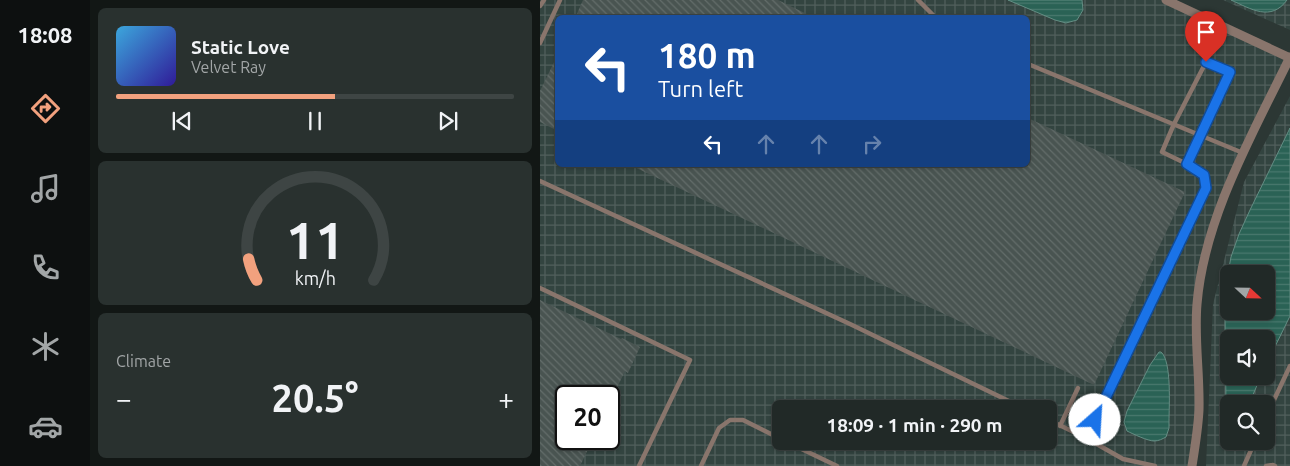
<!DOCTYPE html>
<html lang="en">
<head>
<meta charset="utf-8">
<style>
	:root { --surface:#212927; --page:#29312f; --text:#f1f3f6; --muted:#a2a6a7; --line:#3e4544; --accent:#f2a17e }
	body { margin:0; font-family:Ubuntu,sans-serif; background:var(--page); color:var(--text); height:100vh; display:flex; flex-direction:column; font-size:19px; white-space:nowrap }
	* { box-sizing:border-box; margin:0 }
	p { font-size:16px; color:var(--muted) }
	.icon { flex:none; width:28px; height:28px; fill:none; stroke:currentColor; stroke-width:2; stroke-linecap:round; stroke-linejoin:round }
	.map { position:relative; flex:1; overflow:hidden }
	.drawer { display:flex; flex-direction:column; gap:8px; padding:8px; background:#121715; width:450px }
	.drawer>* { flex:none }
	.banner { position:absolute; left:15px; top:15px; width:475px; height:152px; border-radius:8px; box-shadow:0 1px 4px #0004,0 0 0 1px var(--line); background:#1a4fa0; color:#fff; overflow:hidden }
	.needle { width:32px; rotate:112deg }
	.controls { position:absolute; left:680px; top:265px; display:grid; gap:10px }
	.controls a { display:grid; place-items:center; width:55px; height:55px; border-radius:8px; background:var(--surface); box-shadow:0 1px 4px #0004,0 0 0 1px var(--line); font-size:25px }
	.speed { position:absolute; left:15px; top:385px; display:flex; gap:10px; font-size:25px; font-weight:700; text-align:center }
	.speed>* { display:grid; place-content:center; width:65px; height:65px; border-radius:50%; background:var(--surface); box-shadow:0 1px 4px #0004,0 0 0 1px var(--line); line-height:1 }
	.speed .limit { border:2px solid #111; border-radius:8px; background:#fff; color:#111 }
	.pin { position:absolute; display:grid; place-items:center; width:42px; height:42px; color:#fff; margin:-51px -21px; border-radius:50% 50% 50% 0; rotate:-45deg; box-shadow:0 0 5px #0007 }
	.pin .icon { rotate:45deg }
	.me { position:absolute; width:55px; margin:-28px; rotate:26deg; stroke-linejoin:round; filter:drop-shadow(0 0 4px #0008) }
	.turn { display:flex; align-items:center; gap:18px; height:105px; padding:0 20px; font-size:22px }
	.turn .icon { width:65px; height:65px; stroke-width:2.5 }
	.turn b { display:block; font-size:35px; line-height:42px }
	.lanes { display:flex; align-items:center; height:48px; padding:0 20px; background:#0003; justify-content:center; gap:25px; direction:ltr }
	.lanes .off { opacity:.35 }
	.big { font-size:38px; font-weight:700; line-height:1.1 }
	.drawer .tile { flex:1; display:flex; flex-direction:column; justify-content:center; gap:8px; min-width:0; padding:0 18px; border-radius:8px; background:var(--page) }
	.drawer .dial { align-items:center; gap:0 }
	.dial svg { height:130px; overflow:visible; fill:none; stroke:var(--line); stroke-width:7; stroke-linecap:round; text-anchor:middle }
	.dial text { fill:var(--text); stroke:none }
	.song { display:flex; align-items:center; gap:15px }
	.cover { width:60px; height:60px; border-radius:8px; background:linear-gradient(135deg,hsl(200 70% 55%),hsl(250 70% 35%)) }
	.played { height:5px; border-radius:2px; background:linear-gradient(90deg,var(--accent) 55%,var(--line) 55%) }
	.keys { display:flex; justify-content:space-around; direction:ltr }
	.heat { display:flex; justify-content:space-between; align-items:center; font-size:28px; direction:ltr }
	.trip { position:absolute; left:232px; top:400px; width:285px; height:50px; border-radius:8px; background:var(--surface); box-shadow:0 1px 4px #0004,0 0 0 1px var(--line); font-weight:700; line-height:50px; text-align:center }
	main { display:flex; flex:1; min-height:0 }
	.tabs { display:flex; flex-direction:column; width:90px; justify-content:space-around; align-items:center; background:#0d1010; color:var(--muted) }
	.tabs .icon { width:35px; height:35px }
	.tabs .selected { color:var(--accent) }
	.tabs b { font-size:22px; color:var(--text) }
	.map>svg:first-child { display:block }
	.industrial { fill:url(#industrial-grid); fill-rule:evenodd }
	.water { fill:url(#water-rules); stroke:#638d83; fill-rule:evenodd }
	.building { fill:url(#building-back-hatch) }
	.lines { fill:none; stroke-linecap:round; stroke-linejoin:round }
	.lane { stroke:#89756c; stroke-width:4.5 }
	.street { stroke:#89756c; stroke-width:9 }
	.route-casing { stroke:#114b97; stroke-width:12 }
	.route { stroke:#1a73e8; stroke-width:9 }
</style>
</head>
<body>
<main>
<nav class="tabs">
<b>18:08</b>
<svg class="icon selected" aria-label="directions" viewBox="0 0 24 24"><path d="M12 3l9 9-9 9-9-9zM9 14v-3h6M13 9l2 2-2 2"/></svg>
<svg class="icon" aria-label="music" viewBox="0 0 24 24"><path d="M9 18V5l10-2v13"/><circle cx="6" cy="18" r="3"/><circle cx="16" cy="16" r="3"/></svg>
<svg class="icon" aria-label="phone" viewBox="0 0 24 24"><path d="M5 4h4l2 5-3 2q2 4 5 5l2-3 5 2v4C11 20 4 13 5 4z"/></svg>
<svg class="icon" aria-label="climate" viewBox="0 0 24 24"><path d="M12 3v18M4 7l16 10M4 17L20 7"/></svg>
<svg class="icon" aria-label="car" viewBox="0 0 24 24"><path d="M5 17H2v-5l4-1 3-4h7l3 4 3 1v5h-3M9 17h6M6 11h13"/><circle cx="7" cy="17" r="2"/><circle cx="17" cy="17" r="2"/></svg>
</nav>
<section class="drawer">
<div class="tile">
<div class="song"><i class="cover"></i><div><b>Static Love</b><p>Velvet Ray</p></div></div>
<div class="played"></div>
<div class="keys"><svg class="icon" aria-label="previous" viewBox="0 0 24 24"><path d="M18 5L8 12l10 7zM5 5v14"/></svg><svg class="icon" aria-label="pause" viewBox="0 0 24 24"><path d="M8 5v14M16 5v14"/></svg><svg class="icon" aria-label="next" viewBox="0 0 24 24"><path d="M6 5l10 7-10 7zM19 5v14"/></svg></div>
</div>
<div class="tile dial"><svg viewBox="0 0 100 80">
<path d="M14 69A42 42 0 1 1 86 69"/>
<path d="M14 69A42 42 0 0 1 9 56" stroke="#f2a17e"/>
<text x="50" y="56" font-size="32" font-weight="700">11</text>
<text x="50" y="72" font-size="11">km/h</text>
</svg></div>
<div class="tile"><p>Climate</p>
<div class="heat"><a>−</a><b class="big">20.5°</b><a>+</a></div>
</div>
</section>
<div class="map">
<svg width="750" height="466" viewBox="0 0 750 466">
	<defs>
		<pattern id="industrial-grid" width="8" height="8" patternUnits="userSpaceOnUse" patternTransform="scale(1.25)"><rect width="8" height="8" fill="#334440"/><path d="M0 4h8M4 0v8" fill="none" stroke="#515f5c"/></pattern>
		<pattern id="water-rules" width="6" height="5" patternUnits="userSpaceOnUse" patternTransform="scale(1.25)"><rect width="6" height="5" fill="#2a6255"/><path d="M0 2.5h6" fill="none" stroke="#49796e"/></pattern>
		<pattern id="building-back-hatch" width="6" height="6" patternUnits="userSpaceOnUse" patternTransform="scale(1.25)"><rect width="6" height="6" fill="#495451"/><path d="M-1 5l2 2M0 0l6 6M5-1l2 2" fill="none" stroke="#636d6a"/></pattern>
	</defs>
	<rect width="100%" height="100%" fill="#2c3734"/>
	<g class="industrial">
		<path d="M0,0H626L750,58L696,169L661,279L659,409L652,466H0ZM18,18H488V165H18ZM26,396H69V439H26ZM241,409H509V441H241Z"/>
		<path d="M683,0H750V30Z"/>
		<path d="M750,96V466H666L673,304L704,182ZM689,274H726V311H689ZM689,339H726V376H689ZM689,404H726V441H689Z"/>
	</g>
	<g class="water">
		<path d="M468,0H542L543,10L537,20L526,23L515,20Z"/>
		<path d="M691,0H747C731,22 711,9 691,0Z"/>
		<path d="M750,128V316L726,365V339H689V376H721L709,404H689V415L686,408L685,312L686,284L691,257L699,234L710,210ZM689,274H726V311H689Z"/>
		<path d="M619,352H621C632,361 629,407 629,422V428L626,437C622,439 619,441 614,441C608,441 593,434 587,431L584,422L587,411L610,365Z"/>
	</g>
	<g class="building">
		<path d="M43,0H238L275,18H35Z"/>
		<path d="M18,54V131L0,122V91Z"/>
		<path d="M488,118L645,192L554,385L90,165H488Z"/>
		<path d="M0,300L81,339L82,338L100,347L88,373L85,371L73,396H26V439H53L40,466H0Z"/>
	</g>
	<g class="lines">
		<g class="lane">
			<path d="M378,0L396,18"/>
			<path d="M0,6L4,0"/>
			<path d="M0,43L20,0"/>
			<path d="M488,64L703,153"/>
			<path d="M0,181L310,324L485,409"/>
			<path d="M0,288L150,360L99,466"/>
			<path d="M726,417L750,366"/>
			<path d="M509,420L546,438"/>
			<path d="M520,426L538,388"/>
			<path d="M245,441L297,466"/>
			<path d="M161,466L179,428L190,420H203L241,439"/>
			<path d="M615,466L583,459L546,438L666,188L664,175L647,164L690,72L666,62L634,124L622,152L647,164"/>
			<path d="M704,466L715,441"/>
			<path d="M726,466L733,465L735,466"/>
		</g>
		<g class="street">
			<path d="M626,0L750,58"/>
			<path d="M652,466C655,447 658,429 659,410C660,374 654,339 657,304C664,218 713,133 750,57"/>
		</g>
	</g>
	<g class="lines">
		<defs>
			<path id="route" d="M555,420L666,188L664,175L647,164L690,72L666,62"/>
		</defs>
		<use href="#route" class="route-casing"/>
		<use href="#route" class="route"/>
	</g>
</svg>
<div class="controls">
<a><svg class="needle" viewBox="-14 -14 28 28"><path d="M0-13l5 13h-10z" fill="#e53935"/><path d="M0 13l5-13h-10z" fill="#a2a6a7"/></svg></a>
<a><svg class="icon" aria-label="sound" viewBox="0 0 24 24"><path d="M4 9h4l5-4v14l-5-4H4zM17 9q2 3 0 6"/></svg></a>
<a><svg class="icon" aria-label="search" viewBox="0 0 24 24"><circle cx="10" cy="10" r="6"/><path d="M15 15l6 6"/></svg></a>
</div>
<div class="speed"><div class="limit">20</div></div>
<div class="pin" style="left:666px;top:62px;background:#d93025"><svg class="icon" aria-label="arrive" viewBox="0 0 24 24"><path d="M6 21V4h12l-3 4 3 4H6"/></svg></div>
<svg class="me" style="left:555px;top:420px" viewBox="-20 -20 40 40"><circle r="19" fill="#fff"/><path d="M0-13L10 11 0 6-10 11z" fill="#1a73e8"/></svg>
<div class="trip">18:09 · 1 min · 290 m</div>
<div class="banner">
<div class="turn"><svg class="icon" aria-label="left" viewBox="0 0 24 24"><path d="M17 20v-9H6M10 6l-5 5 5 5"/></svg><div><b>180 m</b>Turn left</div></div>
<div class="lanes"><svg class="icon" aria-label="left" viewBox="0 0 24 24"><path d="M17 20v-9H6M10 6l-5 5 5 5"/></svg><svg class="icon off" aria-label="ahead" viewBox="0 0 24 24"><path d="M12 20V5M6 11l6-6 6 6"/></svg><svg class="icon off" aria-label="ahead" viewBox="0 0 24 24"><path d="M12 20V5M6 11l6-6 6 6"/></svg><svg class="icon off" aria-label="right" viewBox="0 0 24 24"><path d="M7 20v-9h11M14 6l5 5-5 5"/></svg></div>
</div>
</div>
</main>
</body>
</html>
